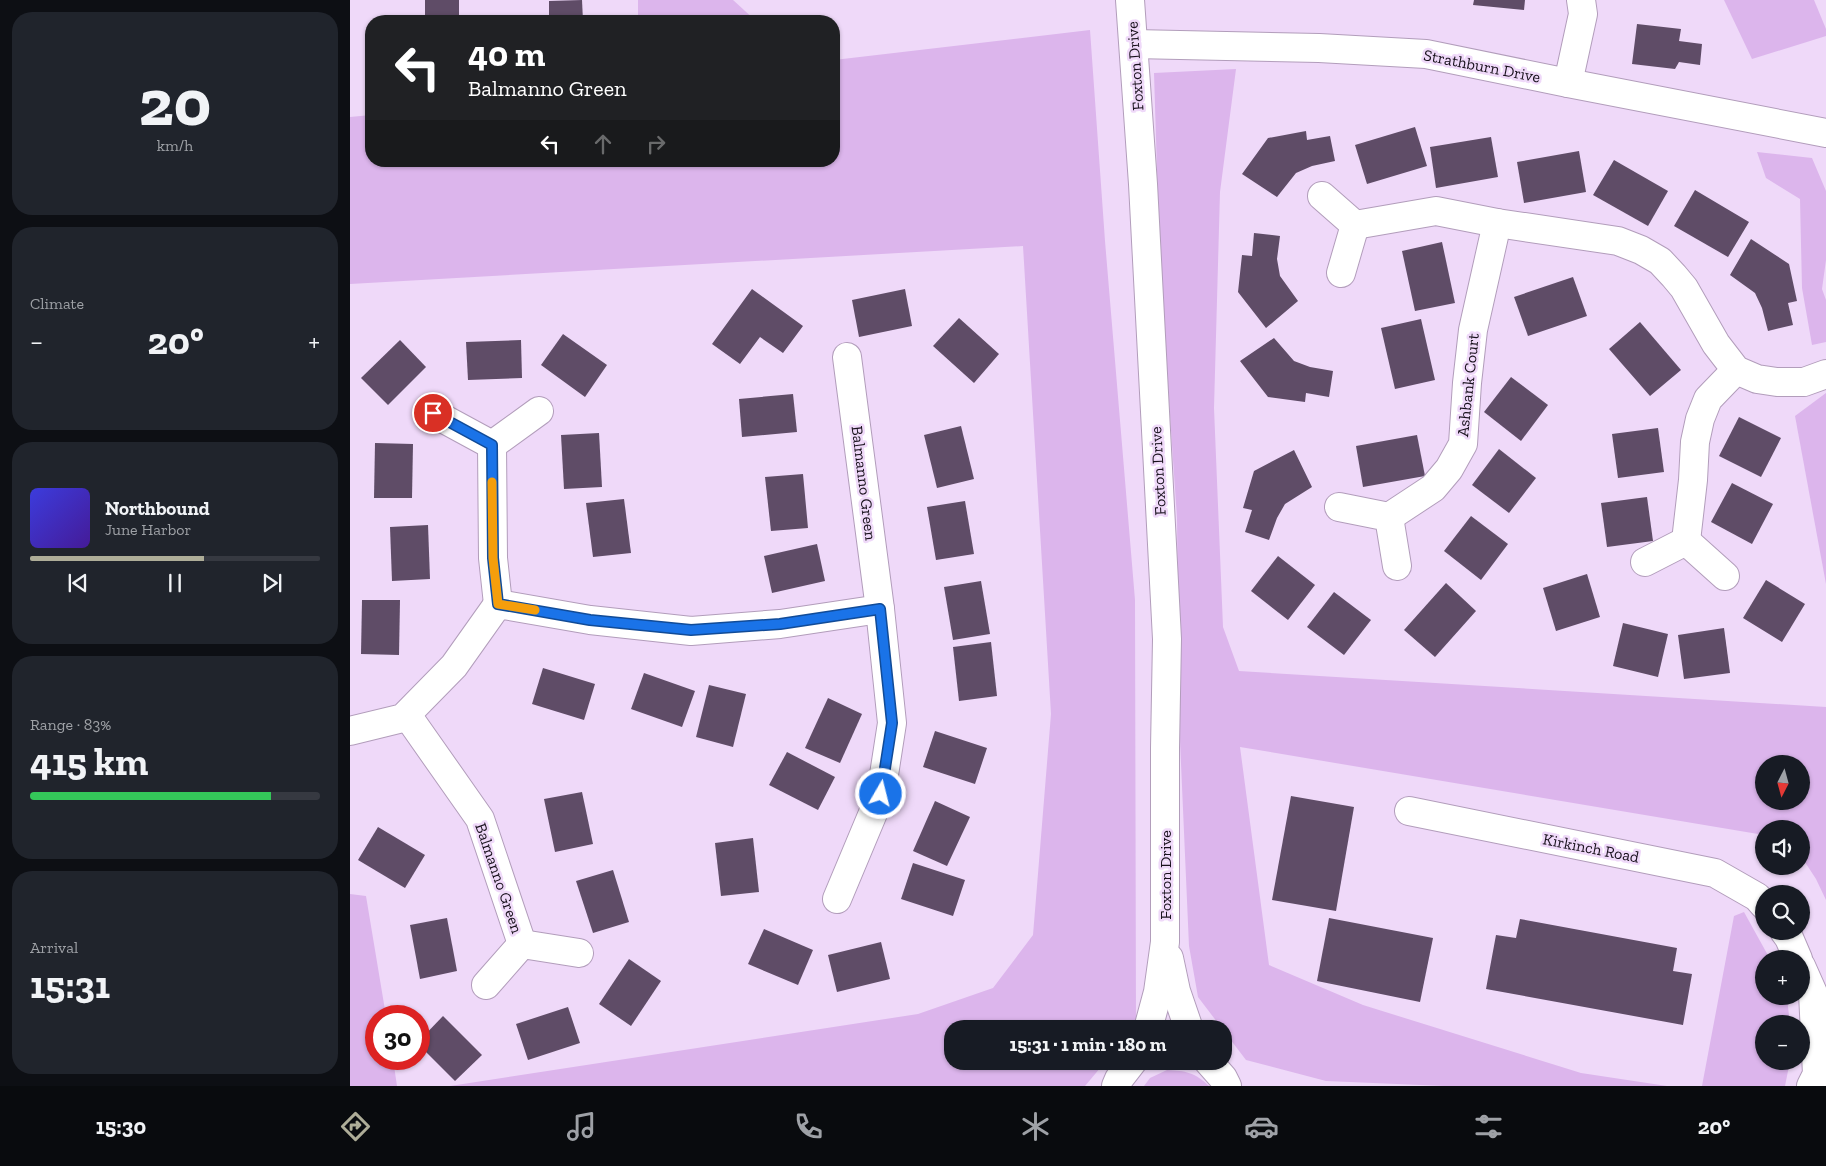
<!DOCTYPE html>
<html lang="en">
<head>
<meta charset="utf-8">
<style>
	:root { --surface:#171b24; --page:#20242c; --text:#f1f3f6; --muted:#9ea1a6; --line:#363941; --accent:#aead98 }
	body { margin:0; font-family:"Zilla Slab",serif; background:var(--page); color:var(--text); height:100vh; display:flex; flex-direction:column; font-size:19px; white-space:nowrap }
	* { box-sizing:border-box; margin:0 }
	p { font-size:16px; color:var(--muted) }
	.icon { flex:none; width:28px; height:28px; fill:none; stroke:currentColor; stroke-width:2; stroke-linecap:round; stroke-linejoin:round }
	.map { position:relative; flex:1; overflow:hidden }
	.sheet { display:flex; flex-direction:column; gap:12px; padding:12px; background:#0d0f14; width:350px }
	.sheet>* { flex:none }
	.top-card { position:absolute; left:15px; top:15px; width:475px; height:152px; border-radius:20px; box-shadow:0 1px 4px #0004; background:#202124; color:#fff; overflow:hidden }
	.needle { width:32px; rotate:186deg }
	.controls { position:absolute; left:1405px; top:755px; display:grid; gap:10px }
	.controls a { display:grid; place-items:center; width:55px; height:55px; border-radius:50%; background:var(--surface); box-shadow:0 1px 4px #0004; font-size:25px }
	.speed { position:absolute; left:15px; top:1005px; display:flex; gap:10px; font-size:25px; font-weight:700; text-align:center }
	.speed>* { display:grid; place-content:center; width:65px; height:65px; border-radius:50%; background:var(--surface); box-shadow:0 1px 4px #0004; line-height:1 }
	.speed .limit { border:8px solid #d22; background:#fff; color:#111 }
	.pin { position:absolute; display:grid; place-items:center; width:42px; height:42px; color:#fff; margin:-21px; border:2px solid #fff; border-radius:50%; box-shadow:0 1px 5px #0007 }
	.me { position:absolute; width:55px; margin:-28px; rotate:8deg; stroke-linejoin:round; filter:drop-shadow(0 0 4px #0008) }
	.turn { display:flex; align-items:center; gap:18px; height:105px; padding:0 20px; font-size:22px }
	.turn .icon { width:65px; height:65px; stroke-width:2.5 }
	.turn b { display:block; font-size:35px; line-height:42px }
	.lanes { display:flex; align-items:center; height:48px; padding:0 20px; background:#0003; justify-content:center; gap:25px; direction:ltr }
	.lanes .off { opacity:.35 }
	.big { font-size:38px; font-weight:700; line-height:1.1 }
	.sheet .tile { flex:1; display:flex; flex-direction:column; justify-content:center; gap:8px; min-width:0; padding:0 18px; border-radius:20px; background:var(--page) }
	.sheet .dial { align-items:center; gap:0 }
	.dial b { font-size:65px; line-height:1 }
	.song { display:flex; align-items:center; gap:15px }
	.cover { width:60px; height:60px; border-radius:8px; background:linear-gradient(135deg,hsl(240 70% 55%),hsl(260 70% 35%)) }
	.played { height:5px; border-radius:2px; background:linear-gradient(90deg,var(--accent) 60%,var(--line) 60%) }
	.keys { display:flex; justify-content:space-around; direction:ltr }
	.heat { display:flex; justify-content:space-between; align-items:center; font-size:28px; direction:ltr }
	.charge { height:8px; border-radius:4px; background:linear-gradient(90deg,#34c759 83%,var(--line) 0) }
	.trip { position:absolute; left:594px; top:1020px; width:288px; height:50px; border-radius:20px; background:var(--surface); box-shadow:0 1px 4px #0004; font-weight:700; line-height:50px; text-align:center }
	.tab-bar { display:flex; height:80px; justify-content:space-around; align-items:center; background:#090b0e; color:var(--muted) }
	.tab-bar .icon { width:35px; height:35px }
	.tab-bar .active { color:var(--accent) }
	.tab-bar b { font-size:22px; color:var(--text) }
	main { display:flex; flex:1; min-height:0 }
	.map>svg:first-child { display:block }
	.green { fill:#dcb5ec; fill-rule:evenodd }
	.building { fill:#5f4c67 }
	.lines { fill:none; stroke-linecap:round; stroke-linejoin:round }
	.street-casing { stroke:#b29dbb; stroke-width:30 }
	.street { stroke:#fff; stroke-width:28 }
	.route-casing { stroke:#114b97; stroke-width:12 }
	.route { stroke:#1a73e8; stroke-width:9 }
	.slow { stroke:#f59e0b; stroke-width:9 }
	.labels { text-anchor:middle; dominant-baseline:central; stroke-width:5; stroke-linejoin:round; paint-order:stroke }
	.street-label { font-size:16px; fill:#18111c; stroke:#efd9f9 }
</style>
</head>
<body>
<main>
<section class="sheet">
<div class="tile dial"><b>20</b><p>km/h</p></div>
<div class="tile"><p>Climate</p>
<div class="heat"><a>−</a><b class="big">20°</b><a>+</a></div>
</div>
<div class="tile">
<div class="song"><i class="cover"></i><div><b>Northbound</b><p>June Harbor</p></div></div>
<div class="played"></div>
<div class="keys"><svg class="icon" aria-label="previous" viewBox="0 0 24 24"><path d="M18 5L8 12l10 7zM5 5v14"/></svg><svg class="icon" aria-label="pause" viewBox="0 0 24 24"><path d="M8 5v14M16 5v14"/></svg><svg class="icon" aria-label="next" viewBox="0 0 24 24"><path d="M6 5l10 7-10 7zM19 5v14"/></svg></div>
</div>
<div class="tile"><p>Range · 83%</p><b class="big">415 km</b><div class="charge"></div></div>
<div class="tile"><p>Arrival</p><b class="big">15:31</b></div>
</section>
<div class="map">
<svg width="1476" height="1086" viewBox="0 0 1476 1086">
	<rect width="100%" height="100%" fill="#efd9f9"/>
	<g class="green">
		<path d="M288,0H383L406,21H288Z"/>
		<path d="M1374,0H1464L1476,29V36L1402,59Z"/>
		<path d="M740,30L755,241L785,600L786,1025L783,1029H602V1061H756L735,1086H100L568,1014L643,988L683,935L701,714L673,246L0,284V117L21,115V161H484V60Z"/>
		<path d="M886,69L870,192L864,408L873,627L889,671L1476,707V900L1466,879L1451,856V829H1414V835L890,747L919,965L1013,1005L1231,1073L1317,1086H1094L976,1081L896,1060L848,997L839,946L829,718L827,518L810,269L804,73ZM1414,764H1451V801H1414Z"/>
		<path d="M1407,152L1462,158L1476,191V260L1472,289L1476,300V342L1462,345L1452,288L1450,199L1416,178Z"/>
		<path d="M1476,393V584L1445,416Z"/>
		<path d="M0,894L16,896L36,1016H26V1059H43L47,1086H0Z"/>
		<path d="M1394,912L1420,959H1414V996H1436L1437,998L1440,1024H1414V1061H1440L1435,1086H1352L1384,916Z"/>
		<path d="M817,1070C836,1071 844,1072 859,1086H794L800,1078Z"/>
	</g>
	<g class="building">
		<path d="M75,0H109V17H100V21H83V16H75Z"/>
		<path d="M232,0L233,21H199V1Z"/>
		<path d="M1124,0H1175L1174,10L1123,5Z"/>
		<path d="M1287,24L1331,29L1329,41L1352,44L1350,65L1329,62L1325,69L1282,64Z"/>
		<path d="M1065,127L1077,166L1017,184L1005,145Z"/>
		<path d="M956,131L957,140L980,136L985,161L962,166L946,173L927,197L892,174L918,138Z"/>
		<path d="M1141,137L1148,177L1086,188L1080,147Z"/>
		<path d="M1229,151L1236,192L1174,203L1167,162Z"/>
		<path d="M1264,160L1318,191L1298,226L1243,195Z"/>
		<path d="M1345,190L1399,222L1378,257L1324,226Z"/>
		<path d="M904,233L930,236L927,259L930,276L948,301L916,328L888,292L892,255L902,256Z"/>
		<path d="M1401,239L1439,264L1447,301L1438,303L1443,325L1418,331L1412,308L1405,293L1380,275Z"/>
		<path d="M1092,242L1105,303L1065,311L1052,251Z"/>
		<path d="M1223,277L1237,316L1178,336L1164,297Z"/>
		<path d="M402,289L453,326L433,353L410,337L390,364L362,344Z"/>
		<path d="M555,289L562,326L509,337L502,300Z"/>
		<path d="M609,318L649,354L624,383L583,346Z"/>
		<path d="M1071,319L1085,380L1045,389L1031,328Z"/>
		<path d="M1290,322L1331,370L1300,396L1259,349Z"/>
		<path d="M213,334L257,365L235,397L191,365Z"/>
		<path d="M924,338L944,361L960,367L983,371L979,397L956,393L955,402L918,397L890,361Z"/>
		<path d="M50,340L76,367L38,405L11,378Z"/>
		<path d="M171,340L172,378L118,380L116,342Z"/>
		<path d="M1161,377L1198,405L1171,441L1134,412Z"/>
		<path d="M443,394L447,432L392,437L389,399Z"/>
		<path d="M1389,417L1431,438L1411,477L1369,456Z"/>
		<path d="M611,426L624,479L587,488L574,435Z"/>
		<path d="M1308,428L1314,472L1268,478L1262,434Z"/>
		<path d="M249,433L252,487L214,489L211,435Z"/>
		<path d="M1067,435L1075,476L1013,487L1006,446Z"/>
		<path d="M25,443L63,444L62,498H24Z"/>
		<path d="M1149,449L1186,478L1159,513L1122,485Z"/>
		<path d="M944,450L962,487L935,504L927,518L919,540L895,532L902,510L893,508L904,471Z"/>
		<path d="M453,474L458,528L421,531L415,477Z"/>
		<path d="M1382,483L1423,504L1402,544L1361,522Z"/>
		<path d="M1297,497L1303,541L1257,547L1251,503Z"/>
		<path d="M274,499L281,553L243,557L236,503Z"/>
		<path d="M615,501L624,554L586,560L577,507Z"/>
		<path d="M1121,516L1158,544L1131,580L1094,551Z"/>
		<path d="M78,525L80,579L42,581L40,527Z"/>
		<path d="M467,544L475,581L422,593L414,556Z"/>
		<path d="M928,556L965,585L938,620L901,591Z"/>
		<path d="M1237,574L1250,617L1206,631L1193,588Z"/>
		<path d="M1416,580L1455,604L1432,642L1393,618Z"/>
		<path d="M631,581L640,634L603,640L594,587Z"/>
		<path d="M1096,583L1126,611L1085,657L1054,630Z"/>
		<path d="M984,592L1021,620L994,655L957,627Z"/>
		<path d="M12,600H50L49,655L11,654Z"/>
		<path d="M1273,623L1318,634L1308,677L1263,666Z"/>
		<path d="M1374,628L1380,673L1334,679L1328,635Z"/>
		<path d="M641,642L647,696L609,701L603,647Z"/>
		<path d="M193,668L245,684L234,720L182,704Z"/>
		<path d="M294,673L345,691L332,727L281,709Z"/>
		<path d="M359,685L396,694L383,747L346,737Z"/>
		<path d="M478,698L512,714L490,763L455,748Z"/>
		<path d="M585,731L637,748L625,784L573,767Z"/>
		<path d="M437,752L485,777L468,810L419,785Z"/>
		<path d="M232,792L243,844L205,852L194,799Z"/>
		<path d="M941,796L1004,807L986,911L922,900Z"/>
		<path d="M585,801L620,817L597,866L563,851Z"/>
		<path d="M28,827L75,855L55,888L8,860Z"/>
		<path d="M403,838L409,892L371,896L365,843Z"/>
		<path d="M563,863L615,880L603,916L551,899Z"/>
		<path d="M263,870L279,922L243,933L226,881Z"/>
		<path d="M97,918L107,971L70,979L60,925Z"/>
		<path d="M979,918L1083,938L1070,1002L967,981Z"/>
		<path d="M1170,919L1327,948L1323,971L1342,974L1333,1025L1136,989L1146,935L1166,938Z"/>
		<path d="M414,929L463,950L448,985L398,964Z"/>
		<path d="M531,942L540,979L487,992L478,955Z"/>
		<path d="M279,959L311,981L281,1026L249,1004Z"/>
		<path d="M218,1007L230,1043L178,1060L166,1024Z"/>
		<path d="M93,1016L132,1055L105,1081L69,1045V1041Z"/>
	</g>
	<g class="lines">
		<defs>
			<g id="street">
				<path d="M780,0L793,184L817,639L815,748V942L808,992L798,1029"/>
				<path d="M784,44L969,48L1076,54L1218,83L1476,133"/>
				<path d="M1218,83L1233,14L1231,0"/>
				<path d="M972,196L1005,225L991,273"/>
				<path d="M1005,225L1086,211L1147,223L1268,241L1291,250L1310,261L1324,276L1334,288L1366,344L1386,370L1407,379L1427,382H1454L1476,374"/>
				<path d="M83,413L142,445L189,411"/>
				<path d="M142,445L143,558L148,604"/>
				<path d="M989,507L1039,517L1047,566"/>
				<path d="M1039,517L1083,488L1099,469L1113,444L1117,383L1123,330L1147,223"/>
				<path d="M1336,541L1343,480L1345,442L1350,419L1358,399L1386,370"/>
				<path d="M1295,562L1336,541L1375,576"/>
				<path d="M57,715L130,819L172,944"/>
				<path d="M0,731L53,718L104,666L148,604L240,620L341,631L430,624L530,609"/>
				<path d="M1059,811L1365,873L1407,897L1414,905"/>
				<path d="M487,899L531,794L542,723L530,609L497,357"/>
				<path d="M1434,931L1439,938L1448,959"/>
				<path d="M819,958L826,991L839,1029"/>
				<path d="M1451,966L1463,993L1467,1074L1461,1086"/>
				<path d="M136,985L172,944L229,953"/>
				<path d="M858,1061L873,1078L877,1086"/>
				<path d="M766,1086L769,1079L783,1061"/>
			</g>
		</defs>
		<use href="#street" class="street-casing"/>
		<use href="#street" class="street"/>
	</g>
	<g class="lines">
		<defs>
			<path id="route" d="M83,413L142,445L143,558L148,604L240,620L341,630L430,624L530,609L542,723L531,794"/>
		</defs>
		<use href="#route" class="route-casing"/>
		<use href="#route" class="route"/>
		<path class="slow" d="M142,482L143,558L148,604L185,610"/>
	</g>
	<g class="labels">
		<g class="street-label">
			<text transform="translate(785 66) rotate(-94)">Foxton Drive</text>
			<text transform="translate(1132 66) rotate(11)">Strathburn Drive</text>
			<text transform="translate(1118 385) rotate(-84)">Ashbank Court</text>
			<text transform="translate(808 471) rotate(-93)">Foxton Drive</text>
			<text transform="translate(514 483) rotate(83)">Balmanno Green</text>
			<text transform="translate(1241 848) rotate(11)">Kirkinch Road</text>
			<text transform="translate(815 875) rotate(-90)">Foxton Drive</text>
			<text transform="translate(149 878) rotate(71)">Balmanno Green</text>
		</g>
	</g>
</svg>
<div class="controls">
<a><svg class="needle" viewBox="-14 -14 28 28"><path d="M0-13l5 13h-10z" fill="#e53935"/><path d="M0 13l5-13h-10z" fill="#9ea1a6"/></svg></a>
<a><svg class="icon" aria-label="sound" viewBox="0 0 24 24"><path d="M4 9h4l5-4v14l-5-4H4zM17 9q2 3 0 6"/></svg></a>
<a><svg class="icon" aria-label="search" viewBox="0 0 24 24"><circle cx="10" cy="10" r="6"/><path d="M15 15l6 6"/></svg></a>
<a>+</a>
<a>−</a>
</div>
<div class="speed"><div class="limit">30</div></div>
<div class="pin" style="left:83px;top:413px;background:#d93025"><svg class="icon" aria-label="arrive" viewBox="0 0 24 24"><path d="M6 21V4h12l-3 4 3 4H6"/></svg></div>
<svg class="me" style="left:531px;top:794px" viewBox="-20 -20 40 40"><circle r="17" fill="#1a73e8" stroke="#fff" stroke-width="3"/><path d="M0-11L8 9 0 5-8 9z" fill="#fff"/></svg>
<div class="trip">15:31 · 1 min · 180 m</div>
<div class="top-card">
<div class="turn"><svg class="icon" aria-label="left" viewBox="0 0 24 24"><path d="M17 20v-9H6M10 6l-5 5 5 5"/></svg><div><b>40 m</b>Balmanno Green</div></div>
<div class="lanes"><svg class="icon" aria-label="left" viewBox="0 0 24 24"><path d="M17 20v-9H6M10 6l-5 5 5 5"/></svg><svg class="icon off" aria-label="ahead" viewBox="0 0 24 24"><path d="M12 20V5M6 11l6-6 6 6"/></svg><svg class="icon off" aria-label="right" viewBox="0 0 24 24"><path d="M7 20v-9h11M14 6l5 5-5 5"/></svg></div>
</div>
</div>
</main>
<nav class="tab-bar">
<b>15:30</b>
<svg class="icon active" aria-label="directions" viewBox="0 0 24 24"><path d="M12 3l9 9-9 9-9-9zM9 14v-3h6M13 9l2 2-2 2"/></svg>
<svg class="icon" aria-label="music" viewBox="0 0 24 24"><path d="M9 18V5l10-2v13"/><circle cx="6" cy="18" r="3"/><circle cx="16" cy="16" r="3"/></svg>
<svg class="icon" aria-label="phone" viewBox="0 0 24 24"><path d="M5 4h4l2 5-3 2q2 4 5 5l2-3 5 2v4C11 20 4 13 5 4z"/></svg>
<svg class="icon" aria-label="climate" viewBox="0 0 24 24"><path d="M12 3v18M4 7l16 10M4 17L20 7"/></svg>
<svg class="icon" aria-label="car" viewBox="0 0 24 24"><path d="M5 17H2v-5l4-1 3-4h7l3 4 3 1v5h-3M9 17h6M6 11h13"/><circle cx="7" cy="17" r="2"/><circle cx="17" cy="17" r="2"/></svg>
<svg class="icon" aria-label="filters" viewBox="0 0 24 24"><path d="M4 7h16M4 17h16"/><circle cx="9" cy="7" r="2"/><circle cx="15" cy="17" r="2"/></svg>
<b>20°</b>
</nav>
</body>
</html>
